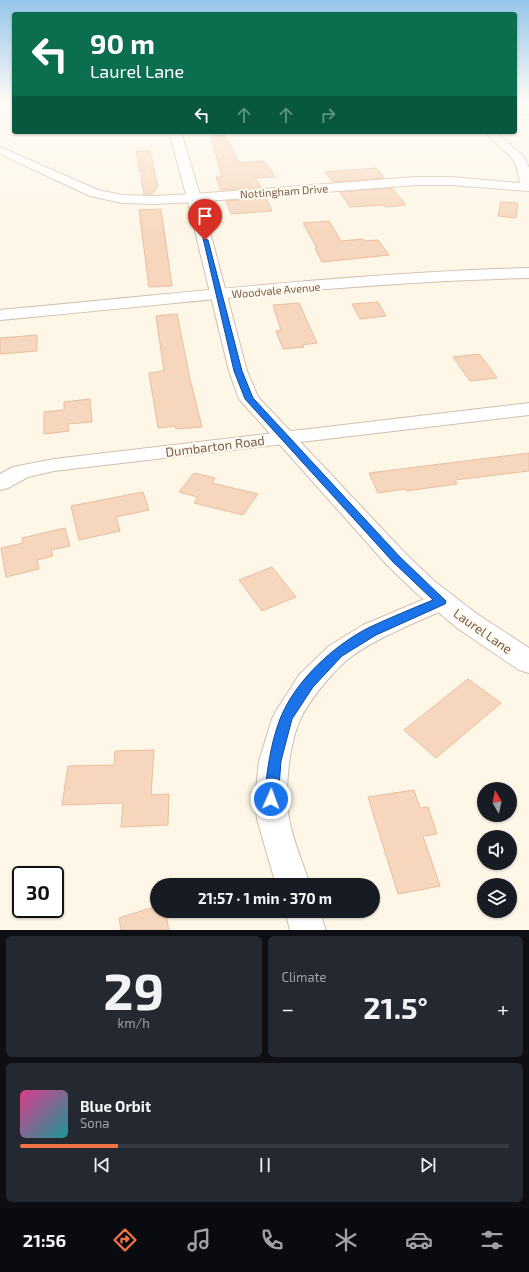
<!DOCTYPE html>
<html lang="en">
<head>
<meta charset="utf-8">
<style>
	:root { --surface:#171b24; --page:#242831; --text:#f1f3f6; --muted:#9ea1a6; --line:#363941; --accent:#f17444 }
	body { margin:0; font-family:"Exo 2",sans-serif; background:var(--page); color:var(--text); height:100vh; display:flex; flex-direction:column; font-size:15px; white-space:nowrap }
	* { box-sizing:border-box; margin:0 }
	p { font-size:13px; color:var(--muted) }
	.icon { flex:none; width:22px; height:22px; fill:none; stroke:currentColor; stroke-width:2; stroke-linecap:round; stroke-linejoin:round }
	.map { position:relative; height:930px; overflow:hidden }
	.panel { display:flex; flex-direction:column; gap:6px; padding:6px; background:#0d0f14; flex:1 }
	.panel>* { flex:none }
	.top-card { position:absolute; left:12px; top:12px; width:505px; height:122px; border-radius:4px; box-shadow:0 1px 3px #0004; background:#0b6e4f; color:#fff; overflow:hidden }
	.needle { width:26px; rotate:351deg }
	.fabs { position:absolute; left:477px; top:782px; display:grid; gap:8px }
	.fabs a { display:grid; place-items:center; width:40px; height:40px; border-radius:50%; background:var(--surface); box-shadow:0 1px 3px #0004; font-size:20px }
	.speed { position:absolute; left:12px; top:866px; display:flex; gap:8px; font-size:20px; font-weight:700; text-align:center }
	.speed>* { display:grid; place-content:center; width:52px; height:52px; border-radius:50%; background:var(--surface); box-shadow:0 1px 3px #0004; line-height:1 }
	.speed .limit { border:2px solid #111; border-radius:6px; background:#fff; color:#111 }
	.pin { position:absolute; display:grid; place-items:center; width:34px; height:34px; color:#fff; margin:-41px -17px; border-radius:50% 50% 50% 0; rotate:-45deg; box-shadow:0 0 4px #0007 }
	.pin .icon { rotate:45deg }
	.me { position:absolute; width:44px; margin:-22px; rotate:2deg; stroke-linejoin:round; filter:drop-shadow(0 0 3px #0008) }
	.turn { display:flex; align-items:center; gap:14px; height:84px; padding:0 12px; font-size:18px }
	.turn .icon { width:52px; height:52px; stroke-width:2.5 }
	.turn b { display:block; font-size:28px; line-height:34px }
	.lanes { display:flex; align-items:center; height:38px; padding:0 12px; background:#0003; justify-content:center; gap:20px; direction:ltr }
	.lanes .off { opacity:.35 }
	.big { font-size:30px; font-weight:700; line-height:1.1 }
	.panel .widget { flex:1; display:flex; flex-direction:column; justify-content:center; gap:6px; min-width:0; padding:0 14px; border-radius:6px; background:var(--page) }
	.panel .dial { align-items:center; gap:0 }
	.dial b { font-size:52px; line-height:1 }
	.song { display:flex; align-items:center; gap:12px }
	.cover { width:48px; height:48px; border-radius:6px; background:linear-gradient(135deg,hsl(330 70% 55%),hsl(180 70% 35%)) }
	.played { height:4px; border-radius:2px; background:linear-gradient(90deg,var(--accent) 20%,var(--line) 20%) }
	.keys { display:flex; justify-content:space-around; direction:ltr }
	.heat { display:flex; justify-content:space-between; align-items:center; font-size:22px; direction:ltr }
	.panel .tiles { flex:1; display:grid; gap:6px; grid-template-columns:1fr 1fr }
	.widget:last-child { grid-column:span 2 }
	.trip { position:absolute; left:150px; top:878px; width:230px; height:40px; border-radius:20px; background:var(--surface); box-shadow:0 1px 3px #0004; font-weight:700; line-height:40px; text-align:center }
	.tabs { display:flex; height:64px; justify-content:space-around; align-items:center; background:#090b0e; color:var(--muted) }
	.tabs .icon { width:28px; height:28px }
	.tabs .selected { color:var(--accent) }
	.tabs b { font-size:18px; color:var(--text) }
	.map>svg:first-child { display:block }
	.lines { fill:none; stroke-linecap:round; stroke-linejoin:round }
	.stream { stroke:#9fd0dd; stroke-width:3 }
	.building { fill:#f6d7bd; stroke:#eabe9c }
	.minor-casing { stroke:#d2bfac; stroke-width:2 }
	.tertiary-casing { stroke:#d2bfac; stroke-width:2 }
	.minor { fill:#fff; fill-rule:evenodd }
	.tertiary { fill:#fff; fill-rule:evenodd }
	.route { fill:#1a73e8; stroke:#114b97 }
	.labels { text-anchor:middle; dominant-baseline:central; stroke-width:4; stroke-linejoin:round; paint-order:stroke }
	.far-street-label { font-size:11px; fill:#7b5e49; stroke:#fffaf0 }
	.street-label { font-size:13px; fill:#7b5e49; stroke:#fffaf0 }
</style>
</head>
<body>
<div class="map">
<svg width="529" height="930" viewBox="0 0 529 930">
	<rect width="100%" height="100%" fill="#fef7e8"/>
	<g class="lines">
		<path class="stream" d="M515,104L521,108"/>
	</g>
	<g class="building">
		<path d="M225,135L239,163L264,161L275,177L255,178L261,187L221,190L216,177H222L211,136Z"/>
		<path d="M136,151H150L158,186L152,194H144L141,176L145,171L140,172Z"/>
		<path d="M376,168L384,178L333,182L325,172Z"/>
		<path d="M392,188L406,205L385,207L384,205L350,207L340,192Z"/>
		<path d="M266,198L272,211L231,214L226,201Z"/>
		<path d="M501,202L518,203L516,218L498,216Z"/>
		<path d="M161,209L172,286L149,287L139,210Z"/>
		<path d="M329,221L341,241L363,239L365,241L378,240L389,255L322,262L315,248H317L303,223Z"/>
		<path d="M378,302L386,316L360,319L352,304Z"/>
		<path d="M299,303L317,343L302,345L304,347L283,349L276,331L281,330L273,305Z"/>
		<path d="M177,314L190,379L202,427L176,429L175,426L158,428L149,373L164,371L156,316Z"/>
		<path d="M37,335V351L0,354V338Z"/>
		<path d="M479,354L487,364L497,378L470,381L453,357Z"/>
		<path d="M90,399L92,422L68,424L69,431L44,434V412L64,410V402Z"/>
		<path d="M529,453V471L455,480L457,484L406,491L405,489L378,493L369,473Z"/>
		<path d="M194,473L215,478L212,483L258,494L243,515L194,503L198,497L179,492Z"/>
		<path d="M143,492L149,510L116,517L120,531L79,540L71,506Z"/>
		<path d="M65,528L70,546L51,550L53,556L37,560L39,569L6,577L1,548L23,543L22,538Z"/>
		<path d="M272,567L296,597L262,611L239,580Z"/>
		<path d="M468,679L501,703L436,758L404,730Z"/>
		<path d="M154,750L151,795L169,794L168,825L121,827L123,803L62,805L68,766L114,765L115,751Z"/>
		<path d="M414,790L420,808L428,807L437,834L423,836L440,886L398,894L368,797Z"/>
		<path d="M157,906V911H165L169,930H121L119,918Z"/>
	</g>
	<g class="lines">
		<defs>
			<g id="minor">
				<path d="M529,108V114L515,115V109Z"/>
				<path d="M485,132H496L524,157L529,168V191L451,185H416L194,202L154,204L122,203L90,196L0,154V147L98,190L122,195L154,196L194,194L416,177H451L520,183L517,168L513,159Z"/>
				<path d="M529,268V278C352,282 176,304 0,320V310C176,294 352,273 529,268Z"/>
				<path d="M529,403V415L54,471L28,477L8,488L0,490V474L13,467L54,459Z"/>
				<path d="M441,592L450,595L454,601L450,607C418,622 374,638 347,660C331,674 309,700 300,720C289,744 284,792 289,818C293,841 303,863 310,885H276L257,819L255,799L259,761L272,719L276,711L299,675L329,646L363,625Z"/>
				<path d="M285,911H319L326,930H290Z"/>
			</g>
			<path id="tertiary" d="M169,132H181L201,198L247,371L258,397L405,553L433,580L477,614L529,648V673L519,670L457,628L415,592L387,565L239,399L229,371L187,198Z"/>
		</defs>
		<use href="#minor" class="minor-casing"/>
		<use href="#tertiary" class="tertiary-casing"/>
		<use href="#minor" class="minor"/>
		<use href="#tertiary" class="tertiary"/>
	</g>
	<linearGradient id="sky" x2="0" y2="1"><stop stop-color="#95c6e9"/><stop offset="0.44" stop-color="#fffbf5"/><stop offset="1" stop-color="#fffbf5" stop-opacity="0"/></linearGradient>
	<rect width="529" height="234" fill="url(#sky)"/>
	<path class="route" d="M203,238L208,240L242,371L253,398L400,557L446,601L445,604L376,635L342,656L313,687L292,719L281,761L278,799L276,804L271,805L266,804L264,799C267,772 270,745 280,719C295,681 333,646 368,628C389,618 411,609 433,600L393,562L245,399L234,371Z"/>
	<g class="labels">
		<g class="far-street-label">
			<text transform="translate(284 191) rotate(-4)">Nottingham Drive</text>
			<text transform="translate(276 290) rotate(-5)">Woodvale Avenue</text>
		</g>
		<g class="street-label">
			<text transform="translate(215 446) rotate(-7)">Dumbarton Road</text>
			<text transform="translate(483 631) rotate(35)">Laurel Lane</text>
		</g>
	</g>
</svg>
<div class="fabs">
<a><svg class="needle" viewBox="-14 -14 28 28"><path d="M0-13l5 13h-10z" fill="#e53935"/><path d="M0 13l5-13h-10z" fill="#9ea1a6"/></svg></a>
<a><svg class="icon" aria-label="sound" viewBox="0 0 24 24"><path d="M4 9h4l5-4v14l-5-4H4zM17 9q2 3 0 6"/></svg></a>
<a><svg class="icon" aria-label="layers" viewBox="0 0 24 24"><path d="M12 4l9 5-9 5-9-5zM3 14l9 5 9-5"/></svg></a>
</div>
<div class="speed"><div class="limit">30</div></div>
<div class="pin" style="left:205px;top:240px;background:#d93025"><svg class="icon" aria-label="arrive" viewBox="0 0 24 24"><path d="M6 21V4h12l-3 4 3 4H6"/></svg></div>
<svg class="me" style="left:271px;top:799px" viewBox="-20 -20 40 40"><circle r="17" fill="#1a73e8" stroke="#fff" stroke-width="3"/><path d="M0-11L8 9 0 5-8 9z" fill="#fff"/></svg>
<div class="trip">21:57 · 1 min · 370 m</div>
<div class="top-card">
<div class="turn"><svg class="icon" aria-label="left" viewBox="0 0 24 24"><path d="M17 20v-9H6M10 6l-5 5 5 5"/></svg><div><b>90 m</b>Laurel Lane</div></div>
<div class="lanes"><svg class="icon" aria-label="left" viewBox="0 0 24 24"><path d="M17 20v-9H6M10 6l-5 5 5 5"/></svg><svg class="icon off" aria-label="ahead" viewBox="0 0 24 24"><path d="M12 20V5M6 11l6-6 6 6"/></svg><svg class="icon off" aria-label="ahead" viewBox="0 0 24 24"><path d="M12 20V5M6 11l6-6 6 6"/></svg><svg class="icon off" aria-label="right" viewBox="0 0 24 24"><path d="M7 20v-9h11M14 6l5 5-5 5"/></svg></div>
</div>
</div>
<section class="panel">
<div class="tiles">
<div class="widget dial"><b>29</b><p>km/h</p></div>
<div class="widget"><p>Climate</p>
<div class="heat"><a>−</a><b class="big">21.5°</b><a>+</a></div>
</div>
<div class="widget">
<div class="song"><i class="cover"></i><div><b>Blue Orbit</b><p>Sona</p></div></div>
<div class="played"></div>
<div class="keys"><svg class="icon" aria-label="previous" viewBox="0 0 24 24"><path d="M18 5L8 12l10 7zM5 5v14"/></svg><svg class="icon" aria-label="pause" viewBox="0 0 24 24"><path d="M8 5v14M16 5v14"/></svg><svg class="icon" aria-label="next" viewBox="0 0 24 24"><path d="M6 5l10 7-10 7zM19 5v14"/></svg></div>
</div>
</div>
</section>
<nav class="tabs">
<b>21:56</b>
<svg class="icon selected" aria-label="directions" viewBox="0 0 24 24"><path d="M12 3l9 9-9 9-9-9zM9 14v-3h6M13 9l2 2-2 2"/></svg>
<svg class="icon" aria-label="music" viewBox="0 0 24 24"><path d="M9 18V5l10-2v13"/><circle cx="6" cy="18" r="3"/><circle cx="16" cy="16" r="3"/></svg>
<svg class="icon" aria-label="phone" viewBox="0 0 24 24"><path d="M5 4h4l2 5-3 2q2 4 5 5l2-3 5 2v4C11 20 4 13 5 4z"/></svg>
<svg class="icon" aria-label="climate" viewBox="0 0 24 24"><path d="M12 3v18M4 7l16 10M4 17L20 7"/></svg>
<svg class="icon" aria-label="car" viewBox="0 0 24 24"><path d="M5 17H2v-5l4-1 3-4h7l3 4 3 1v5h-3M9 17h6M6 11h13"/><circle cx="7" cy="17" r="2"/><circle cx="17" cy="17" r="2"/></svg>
<svg class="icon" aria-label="filters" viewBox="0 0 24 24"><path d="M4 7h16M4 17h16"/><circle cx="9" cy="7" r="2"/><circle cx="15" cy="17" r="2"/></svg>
</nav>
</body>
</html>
